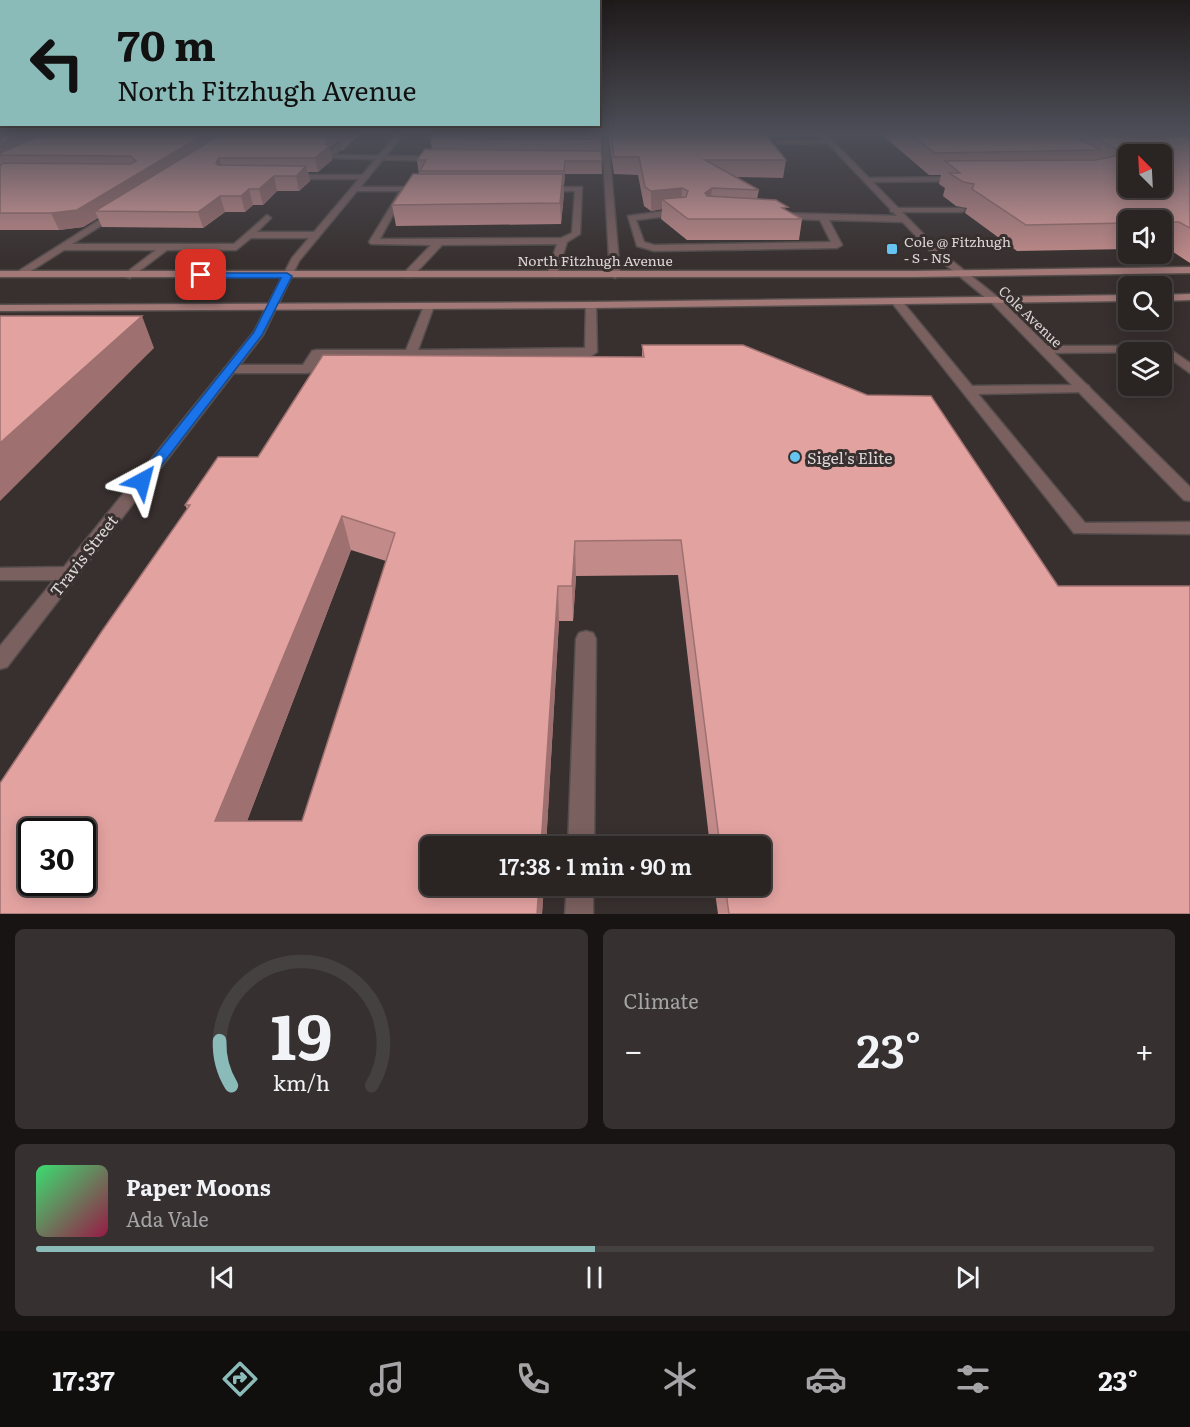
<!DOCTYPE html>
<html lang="en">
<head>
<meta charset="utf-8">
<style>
	:root { --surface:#2a2423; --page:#363030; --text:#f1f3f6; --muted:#a5a4a6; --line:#464141; --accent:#8bbbb9 }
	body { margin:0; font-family:Literata,serif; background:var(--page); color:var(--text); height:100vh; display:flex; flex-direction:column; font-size:22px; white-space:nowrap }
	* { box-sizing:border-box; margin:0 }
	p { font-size:20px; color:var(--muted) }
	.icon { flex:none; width:33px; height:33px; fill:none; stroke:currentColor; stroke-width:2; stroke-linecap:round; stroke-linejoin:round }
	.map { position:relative; height:914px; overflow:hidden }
	.panel { display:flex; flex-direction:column; gap:15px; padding:15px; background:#171413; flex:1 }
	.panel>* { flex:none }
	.top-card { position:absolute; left:0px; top:0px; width:600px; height:126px; box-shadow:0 3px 15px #0003,0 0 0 2px var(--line); background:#8bbbb9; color:#111; overflow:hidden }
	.needle { width:39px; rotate:336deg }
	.buttons { position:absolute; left:1118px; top:144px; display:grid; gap:12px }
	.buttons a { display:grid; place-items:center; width:54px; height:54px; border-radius:9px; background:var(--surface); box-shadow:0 3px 15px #0003,0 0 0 2px var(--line); font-size:30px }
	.speed { position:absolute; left:18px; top:818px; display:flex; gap:12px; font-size:30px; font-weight:700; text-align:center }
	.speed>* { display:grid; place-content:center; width:78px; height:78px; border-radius:50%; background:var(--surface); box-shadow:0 3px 15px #0003,0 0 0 2px var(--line); line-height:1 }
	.speed .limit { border:3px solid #111; border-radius:9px; background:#fff; color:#111 }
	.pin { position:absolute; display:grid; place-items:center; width:51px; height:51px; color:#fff; margin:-26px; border-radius:12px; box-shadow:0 3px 9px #0006 }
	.me { position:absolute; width:66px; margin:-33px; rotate:38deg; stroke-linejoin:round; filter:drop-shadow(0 0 4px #0008) }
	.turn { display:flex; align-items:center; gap:21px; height:126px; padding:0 18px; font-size:27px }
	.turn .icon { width:78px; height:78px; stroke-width:2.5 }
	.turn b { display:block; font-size:42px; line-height:51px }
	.big { font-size:45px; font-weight:600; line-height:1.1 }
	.panel .tile { flex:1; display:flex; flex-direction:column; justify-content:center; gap:9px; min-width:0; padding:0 21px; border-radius:9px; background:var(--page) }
	.panel .dial { align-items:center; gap:0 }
	.dial svg { height:156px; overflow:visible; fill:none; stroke:var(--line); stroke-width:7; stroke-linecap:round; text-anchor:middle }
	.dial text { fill:var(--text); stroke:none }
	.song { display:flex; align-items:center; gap:18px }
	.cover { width:72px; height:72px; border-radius:9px; background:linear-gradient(135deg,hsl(140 70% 55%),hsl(340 70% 35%)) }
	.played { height:6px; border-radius:3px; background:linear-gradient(90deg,var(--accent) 50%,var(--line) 50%) }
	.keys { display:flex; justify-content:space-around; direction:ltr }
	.heat { display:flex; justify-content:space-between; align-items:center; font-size:33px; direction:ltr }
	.panel .tiles { flex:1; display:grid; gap:15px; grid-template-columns:1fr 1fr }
	.tile:last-child { grid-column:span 2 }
	.trip { position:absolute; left:420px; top:836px; width:351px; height:60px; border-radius:9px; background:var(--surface); box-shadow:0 3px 15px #0003,0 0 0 2px var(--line); font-weight:600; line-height:60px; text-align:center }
	.tabs { display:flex; height:96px; justify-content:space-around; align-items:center; background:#110e0e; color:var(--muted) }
	.tabs .icon { width:42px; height:42px }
	.tabs .on { color:var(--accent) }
	.tabs b { font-size:27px; color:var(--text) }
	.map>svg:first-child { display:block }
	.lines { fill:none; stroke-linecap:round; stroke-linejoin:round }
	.service-casing { stroke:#554e4d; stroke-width:3 }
	.minor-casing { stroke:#554e4d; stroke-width:3 }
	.tertiary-casing { stroke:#554e4d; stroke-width:3 }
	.secondary-casing { stroke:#554e4d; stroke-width:3 }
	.service { fill:#7a605f; fill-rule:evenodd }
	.minor { fill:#7a605f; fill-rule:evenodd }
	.tertiary { fill:#7a605f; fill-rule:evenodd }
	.secondary { fill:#a27977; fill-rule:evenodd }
	.wall { fill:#c28b8a; fill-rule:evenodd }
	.shaded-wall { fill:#9e7170 }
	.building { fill:#e2a2a0; stroke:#9e7170; stroke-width:1.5; fill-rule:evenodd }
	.route { fill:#1a73e8; stroke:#114b97; stroke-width:1.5 }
	.poi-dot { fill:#67c4f0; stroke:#38302f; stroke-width:2 }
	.labels { text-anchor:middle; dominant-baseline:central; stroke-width:6; stroke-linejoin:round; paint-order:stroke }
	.far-poi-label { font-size:14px; fill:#dbd6d6; stroke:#38302f; text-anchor:start }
	.far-street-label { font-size:14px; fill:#dbd6d6; stroke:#38302f }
	.poi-label { font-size:16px; fill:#dbd6d6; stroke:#38302f; text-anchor:start }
	.street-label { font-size:16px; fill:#dbd6d6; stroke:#38302f }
</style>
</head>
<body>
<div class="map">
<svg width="1190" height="914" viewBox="0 0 1190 914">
	<rect width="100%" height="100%" fill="#38302f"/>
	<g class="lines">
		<defs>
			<g id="service">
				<path d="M348,134H355L335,155L439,157L442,159L439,161L331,158L329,152Z"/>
				<path d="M602,134H608L620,275L615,278L610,275Z"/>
				<path d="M778,141H831L834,143L776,144Z"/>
				<path d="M290,175H365L369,177L365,179H287Z"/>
				<path d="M963,177L960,181L867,182L863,180L867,178Z"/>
				<path d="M354,187H422L426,189L406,191L380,239L561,238L572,233L575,191H542L545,187H582L580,234L567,242L556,277L547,275L557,244L442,245L412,277H404V273L431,245L371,244L369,242L400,191H351Z"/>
				<path d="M894,208H962L966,210L962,212H891L890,210Z"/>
				<path d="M681,209L685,212L684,214L636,220L644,242L654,245L831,242L820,220L775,218V214L778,213L904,216L908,219L904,222L829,220L842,245L837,248L654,251L637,246L628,216Z"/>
				<path d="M115,210L118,211V215L72,244H234L267,215L271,218L257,232H316L320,235L316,238H251L236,250H167L130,278L126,277V273L156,250H64L23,276L14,274Z"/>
				<path d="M897,299L901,300L972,386L1088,385L1090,388L1088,391L1083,392L978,394L1085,523L1190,522V534L1074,533L893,304V300Z"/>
				<path d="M591,302L596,305L597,352L591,356L320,358L311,372L307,373H230L224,369L230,365H303L312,351L316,350H406L424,306L429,303L434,306L418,350L585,348L586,305Z"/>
				<path d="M1045,346H1165L1190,363V373L1161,352L1041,353V347Z"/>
				<path d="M586,631L593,633L596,639L594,846H568L576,639L579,633Z"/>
				<path d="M567,885H593V914H565Z"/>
			</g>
			<path id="minor" d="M397,134H404L299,261L263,335L7,667L0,669V646L54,580H0V568L64,567L254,332L292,258Z"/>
			<path id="tertiary" d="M819,134H826L941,252L1000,299L1190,487V501L1184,500L992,303L935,256Z"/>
			<g id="secondary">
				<path d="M1190,267V273L913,277H0V271H913Z"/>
				<path d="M1190,294V300L1161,301V295Z"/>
				<path d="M1128,295V301L591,308L0,311V305L591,302Z"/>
			</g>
		</defs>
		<use href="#service" class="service-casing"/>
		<use href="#minor" class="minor-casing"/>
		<use href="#tertiary" class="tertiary-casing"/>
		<use href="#secondary" class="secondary-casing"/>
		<use href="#service" class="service"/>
		<use href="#minor" class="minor"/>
		<use href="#tertiary" class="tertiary"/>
		<use href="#secondary" class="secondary"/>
	</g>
	<g class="wall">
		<path d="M0,134H360L342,151L340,139L330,148L332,160L318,172H308L310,181L299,191H277L263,205H253L245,212H225L203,228L102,227L98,218L83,227L59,230H0Z"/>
		<path d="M601,134L602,174H565L564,185H563L564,193L561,224L396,226L392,205L419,174L417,160L432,149L430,137Z"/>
		<path d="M608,134H765L786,160L783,178L737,177L759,190L757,199L788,211L802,219L799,240H687L661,219L662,209L651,211L644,206L638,175L614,174Z"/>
		<path d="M881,134H1190V263L1167,248L1161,249V220H1128V249L1017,251L965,213L967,208L956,206L943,196L945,188L939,184L941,175H929Z"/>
		<path d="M642,345L1190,914H718L714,885H760V846H710L678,575L576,576L573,621H559L542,914H0L187,509L185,505L258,457L642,357ZM351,550L386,561L302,821H247Z"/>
	</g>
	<g class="shaded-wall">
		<path d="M23,134H60L0,155V144Z"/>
		<path d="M205,134H230L95,211L98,218L83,227L59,230L51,213Z"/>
		<path d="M327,134H360L342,151L340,139L330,148L332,160L318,172L315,158L325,137Z"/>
		<path d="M219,158L223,173L216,163Z"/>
		<path d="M565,161V174L564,185V171Z"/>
		<path d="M306,166L310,181L299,191L296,176Z"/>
		<path d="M563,174L564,193L561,224L560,203Z"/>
		<path d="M274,176L277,191L263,205L259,189Z"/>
		<path d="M682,188L681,207L662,199V209L651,211V191Z"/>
		<path d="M712,188L710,208L705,193Z"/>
		<path d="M249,189L253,205L245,212L241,196Z"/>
		<path d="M220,196L225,212L203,228L198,212Z"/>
		<path d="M142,316L154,348L0,501V443Z"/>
		<path d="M342,516L351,550L234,855L215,821Z"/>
		<path d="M575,541L576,576L573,621L572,586Z"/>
		<path d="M558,586L559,621L546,846H541Z"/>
		<path d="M539,885H544L542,914H537Z"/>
	</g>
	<g class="building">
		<path d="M0,134H23L0,144Z"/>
		<path d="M44,134H205L77,210L51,213H0V165L4,163L130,164L136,161L130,156L0,155V153Z"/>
		<path d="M222,134H327L325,137L326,145L329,146L315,158H219L216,163L218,165L306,166L296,176H274L259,189H249L241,196H220L198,212L95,211Z"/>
		<path d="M433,134H601V139L430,137Z"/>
		<path d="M611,134H765L786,160H705L759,190L712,188L705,193L707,196L776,200L788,207L782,208L802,219H688L662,199L686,197L688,191L682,188L651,191L645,187L639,157H614Z"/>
		<path d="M910,134H1070L1101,150L935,153Z"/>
		<path d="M1093,136H1190V228L1179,222H1161V220H1128V223L1026,225L972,189L974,184L963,182L949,173H960L945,161L1095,160L1115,156L1118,150ZM1128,154H1161V188H1128Z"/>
		<path d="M425,149L601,151L602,161H565L564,171H420L426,160H417Z"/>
		<path d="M413,174H563L560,203L392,205Z"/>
		<path d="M0,316H142L0,443Z"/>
		<path d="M642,345H743L867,395L931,396L1058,586H1190V914H729L725,885H760V846H720L681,540L575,541L572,586H558L541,846H430V885H539L537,914H0V783L102,631L190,505H185L218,457H258L323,355L644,357ZM342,516L395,533L302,821H215ZM32,831H82V882H32Z"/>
	</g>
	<linearGradient id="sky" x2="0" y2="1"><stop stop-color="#1f1a1a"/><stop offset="0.51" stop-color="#4d4e58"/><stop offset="1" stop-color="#4d4e58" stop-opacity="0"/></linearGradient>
	<rect width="1190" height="262" fill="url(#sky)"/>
	<path class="route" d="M198,273H287L292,276L262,335L147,484H137V478L254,332L281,278H201L196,275Z"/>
	<g class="poi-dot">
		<rect x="886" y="243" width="12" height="12" rx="3"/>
		<circle cx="795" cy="457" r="6"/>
	</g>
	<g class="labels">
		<g class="far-poi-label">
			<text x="904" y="241">Cole @ Fitzhugh<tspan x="904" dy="16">- S - NS</tspan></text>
		</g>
		<g class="far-street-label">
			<text x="595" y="260">North Fitzhugh Avenue</text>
			<text transform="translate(1031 316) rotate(44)">Cole Avenue</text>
		</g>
		<g class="poi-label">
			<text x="807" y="457">Sigel's Elite</text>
		</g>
		<g class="street-label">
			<text transform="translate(83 555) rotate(-52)">Travis Street</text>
		</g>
	</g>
</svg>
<div class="buttons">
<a><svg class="needle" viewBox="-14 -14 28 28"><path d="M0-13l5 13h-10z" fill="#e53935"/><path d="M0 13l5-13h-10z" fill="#a5a4a6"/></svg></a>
<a><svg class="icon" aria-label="sound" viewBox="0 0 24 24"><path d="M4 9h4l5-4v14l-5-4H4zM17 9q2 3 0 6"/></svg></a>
<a><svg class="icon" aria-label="search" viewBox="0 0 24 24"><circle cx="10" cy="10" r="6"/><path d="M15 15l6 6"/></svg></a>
<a><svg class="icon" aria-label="layers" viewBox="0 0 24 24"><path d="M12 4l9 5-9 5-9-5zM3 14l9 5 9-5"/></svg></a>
</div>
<div class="speed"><div class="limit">30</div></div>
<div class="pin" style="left:201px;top:275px;background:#d93025"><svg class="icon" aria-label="arrive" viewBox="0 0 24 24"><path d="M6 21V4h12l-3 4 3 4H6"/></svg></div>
<svg class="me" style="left:142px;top:481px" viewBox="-20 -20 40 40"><path d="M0-17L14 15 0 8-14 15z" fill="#1a73e8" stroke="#fff" stroke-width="4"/></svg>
<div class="trip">17:38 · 1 min · 90 m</div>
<div class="top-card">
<div class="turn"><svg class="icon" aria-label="left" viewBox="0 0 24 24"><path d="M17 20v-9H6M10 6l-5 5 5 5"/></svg><div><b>70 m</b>North Fitzhugh Avenue</div></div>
</div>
</div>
<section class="panel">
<div class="tiles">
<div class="tile dial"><svg viewBox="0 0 100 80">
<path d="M14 69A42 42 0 1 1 86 69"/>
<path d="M14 69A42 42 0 0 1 8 46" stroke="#8bbbb9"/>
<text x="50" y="56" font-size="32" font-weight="700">19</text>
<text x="50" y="72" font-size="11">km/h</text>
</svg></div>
<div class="tile"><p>Climate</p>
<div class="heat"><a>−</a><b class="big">23°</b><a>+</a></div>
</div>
<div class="tile">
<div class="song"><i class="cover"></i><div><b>Paper Moons</b><p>Ada Vale</p></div></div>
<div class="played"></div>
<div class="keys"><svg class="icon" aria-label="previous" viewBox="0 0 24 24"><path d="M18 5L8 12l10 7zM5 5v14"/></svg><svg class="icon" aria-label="pause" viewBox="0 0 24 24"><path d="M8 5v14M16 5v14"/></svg><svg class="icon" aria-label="next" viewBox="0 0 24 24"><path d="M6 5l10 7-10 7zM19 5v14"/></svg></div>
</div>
</div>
</section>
<nav class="tabs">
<b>17:37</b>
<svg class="icon on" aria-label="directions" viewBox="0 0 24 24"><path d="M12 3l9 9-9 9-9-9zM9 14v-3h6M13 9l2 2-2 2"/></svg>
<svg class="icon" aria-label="music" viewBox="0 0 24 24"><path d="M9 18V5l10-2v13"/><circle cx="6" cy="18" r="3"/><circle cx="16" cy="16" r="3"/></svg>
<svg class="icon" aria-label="phone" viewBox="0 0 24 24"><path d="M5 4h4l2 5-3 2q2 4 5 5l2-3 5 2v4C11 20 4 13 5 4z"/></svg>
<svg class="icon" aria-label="climate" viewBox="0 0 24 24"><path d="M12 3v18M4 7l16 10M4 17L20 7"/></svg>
<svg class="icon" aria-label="car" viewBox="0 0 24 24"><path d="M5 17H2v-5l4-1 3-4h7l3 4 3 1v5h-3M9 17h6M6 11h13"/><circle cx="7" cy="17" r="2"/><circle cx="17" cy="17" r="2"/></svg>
<svg class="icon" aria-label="filters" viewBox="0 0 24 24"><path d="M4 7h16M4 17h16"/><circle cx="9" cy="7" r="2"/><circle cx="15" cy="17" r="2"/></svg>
<b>23°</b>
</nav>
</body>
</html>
